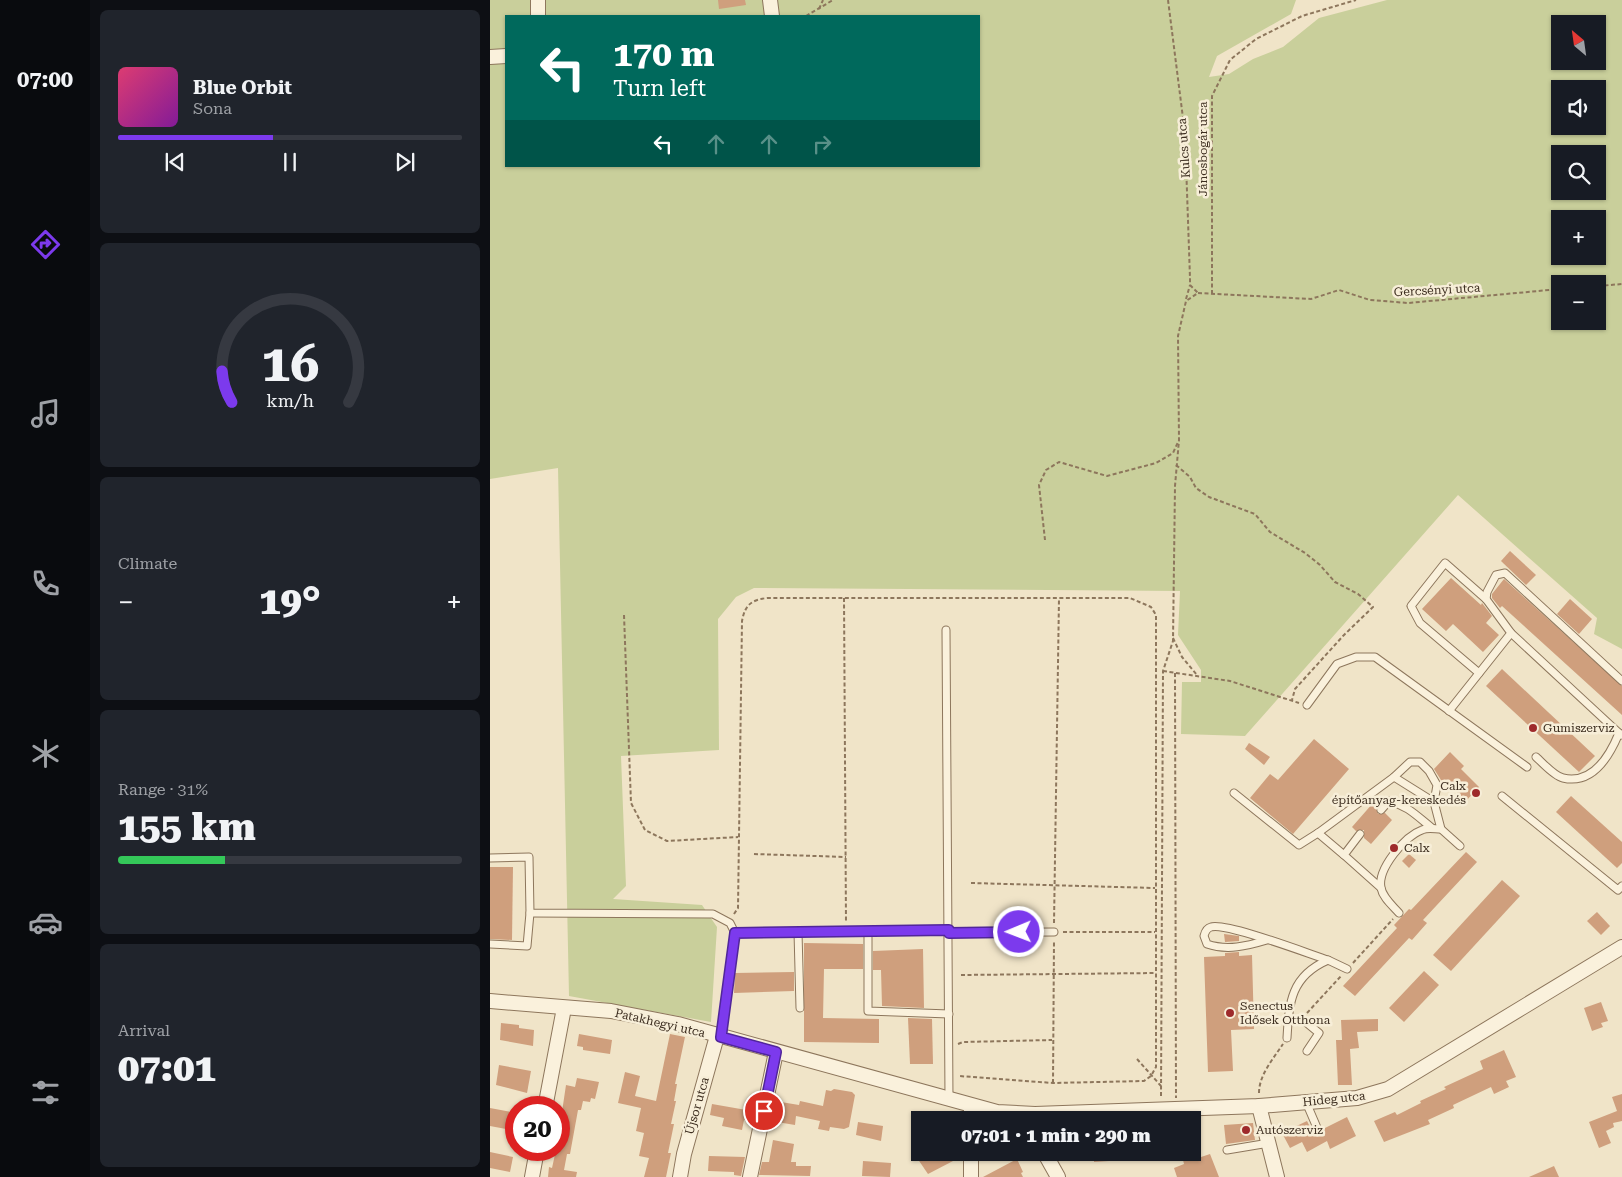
<!DOCTYPE html>
<html lang="en">
<head>
<meta charset="utf-8">
<style>
	:root { --surface:#171b24; --page:#20242c; --text:#f1f3f6; --muted:#9ea1a6; --line:#363941; --accent:#7c3aed }
	body { margin:0; font-family:"Roboto Serif",serif; background:var(--page); color:var(--text); height:100vh; display:flex; flex-direction:column; font-size:19px; white-space:nowrap }
	* { box-sizing:border-box; margin:0 }
	p { font-size:16px; color:var(--muted) }
	.icon { flex:none; width:28px; height:28px; fill:none; stroke:currentColor; stroke-width:2; stroke-linecap:round; stroke-linejoin:round }
	.map { position:relative; flex:1; overflow:hidden }
	.sheet { display:flex; flex-direction:column; gap:10px; padding:10px; background:#0d0f14; width:400px }
	.sheet>* { flex:none }
	.guide { position:absolute; left:15px; top:15px; width:475px; height:152px; border-radius:0px; box-shadow:0 1px 4px #0004; background:#00695c; color:#fff; overflow:hidden }
	.needle { width:32px; rotate:331deg }
	.tools { position:absolute; left:1061px; top:15px; display:grid; gap:10px }
	.tools a { display:grid; place-items:center; width:55px; height:55px; border-radius:0px; background:var(--surface); box-shadow:0 1px 4px #0004; font-size:25px }
	.speed { position:absolute; left:15px; top:1096px; display:flex; gap:10px; font-size:25px; font-weight:700; text-align:center }
	.speed>* { display:grid; place-content:center; width:65px; height:65px; border-radius:50%; background:var(--surface); box-shadow:0 1px 4px #0004; line-height:1 }
	.speed .limit { border:8px solid #d22; background:#fff; color:#111 }
	.pin { position:absolute; display:grid; place-items:center; width:42px; height:42px; color:#fff; margin:-21px; border:2px solid #fff; border-radius:50%; box-shadow:0 1px 5px #0007 }
	.me { position:absolute; width:55px; margin:-28px; rotate:269deg; stroke-linejoin:round; filter:drop-shadow(0 0 4px #0008) }
	.turn { display:flex; align-items:center; gap:18px; height:105px; padding:0 25px; font-size:22px }
	.turn .icon { width:65px; height:65px; stroke-width:2.5 }
	.turn b { display:block; font-size:35px; line-height:42px }
	.lanes { display:flex; align-items:center; height:48px; padding:0 25px; background:#0003; justify-content:center; gap:25px; direction:ltr }
	.lanes .off { opacity:.35 }
	.big { font-size:38px; font-weight:800; line-height:1.1 }
	.sheet .tile { flex:1; display:flex; flex-direction:column; justify-content:center; gap:8px; min-width:0; padding:0 18px; border-radius:8px; background:var(--page) }
	.sheet .dial { align-items:center; gap:0 }
	.dial svg { height:130px; overflow:visible; fill:none; stroke:var(--line); stroke-width:7; stroke-linecap:round; text-anchor:middle }
	.dial text { fill:var(--text); stroke:none }
	.song { display:flex; align-items:center; gap:15px }
	.cover { width:60px; height:60px; border-radius:8px; background:linear-gradient(135deg,hsl(340 70% 55%),hsl(290 70% 35%)) }
	.played { height:5px; border-radius:2px; background:linear-gradient(90deg,var(--accent) 45%,var(--line) 45%) }
	.keys { display:flex; justify-content:space-around; direction:ltr }
	.heat { display:flex; justify-content:space-between; align-items:center; font-size:28px; direction:ltr }
	.charge { height:8px; border-radius:4px; background:linear-gradient(90deg,#34c759 31%,var(--line) 0) }
	.trip { position:absolute; left:421px; top:1111px; width:290px; height:50px; border-radius:0px; background:var(--surface); box-shadow:0 1px 4px #0004; font-weight:800; line-height:50px; text-align:center }
	main { display:flex; flex:1; min-height:0 }
	.tab-bar { display:flex; flex-direction:column; width:90px; justify-content:space-around; align-items:center; background:#090b0e; color:var(--muted) }
	.tab-bar .icon { width:35px; height:35px }
	.tab-bar .selected { color:var(--accent) }
	.tab-bar b { font-size:22px; color:var(--text) }
	.map>svg:first-child { display:block }
	.green { fill:#c9cf9b; fill-rule:evenodd }
	.building { fill:#cf9f7d }
	.lines { fill:none; stroke-linecap:round; stroke-linejoin:round }
	.lane-casing { stroke:#8d765c; stroke-width:9 }
	.street-casing { stroke:#8d765c; stroke-width:16 }
	.path { stroke:#8d765c; stroke-width:2; stroke-dasharray:4 2.5; stroke-linecap:butt }
	.lane { stroke:#faf1dc; stroke-width:7 }
	.street { stroke:#faf1dc; stroke-width:14 }
	.route-casing { stroke:#51269a; stroke-width:12 }
	.route { stroke:#7c3aed; stroke-width:9 }
	.poi-dot { fill:#9e2a2b; stroke:#f7eed8; stroke-width:2 }
	.labels { text-anchor:middle; dominant-baseline:central; stroke-width:5; stroke-linejoin:round; paint-order:stroke }
	.street-label { font-size:12px; fill:#3d2e20; stroke:#f7eed8 }
	.poi-label { font-size:12px; fill:#3d2e20; stroke:#f7eed8; text-anchor:start }
</style>
</head>
<body>
<main>
<nav class="tab-bar">
<b>07:00</b>
<svg class="icon selected" aria-label="directions" viewBox="0 0 24 24"><path d="M12 3l9 9-9 9-9-9zM9 14v-3h6M13 9l2 2-2 2"/></svg>
<svg class="icon" aria-label="music" viewBox="0 0 24 24"><path d="M9 18V5l10-2v13"/><circle cx="6" cy="18" r="3"/><circle cx="16" cy="16" r="3"/></svg>
<svg class="icon" aria-label="phone" viewBox="0 0 24 24"><path d="M5 4h4l2 5-3 2q2 4 5 5l2-3 5 2v4C11 20 4 13 5 4z"/></svg>
<svg class="icon" aria-label="climate" viewBox="0 0 24 24"><path d="M12 3v18M4 7l16 10M4 17L20 7"/></svg>
<svg class="icon" aria-label="car" viewBox="0 0 24 24"><path d="M5 17H2v-5l4-1 3-4h7l3 4 3 1v5h-3M9 17h6M6 11h13"/><circle cx="7" cy="17" r="2"/><circle cx="17" cy="17" r="2"/></svg>
<svg class="icon" aria-label="filters" viewBox="0 0 24 24"><path d="M4 7h16M4 17h16"/><circle cx="9" cy="7" r="2"/><circle cx="15" cy="17" r="2"/></svg>
</nav>
<section class="sheet">
<div class="tile">
<div class="song"><i class="cover"></i><div><b>Blue Orbit</b><p>Sona</p></div></div>
<div class="played"></div>
<div class="keys"><svg class="icon" aria-label="previous" viewBox="0 0 24 24"><path d="M18 5L8 12l10 7zM5 5v14"/></svg><svg class="icon" aria-label="pause" viewBox="0 0 24 24"><path d="M8 5v14M16 5v14"/></svg><svg class="icon" aria-label="next" viewBox="0 0 24 24"><path d="M6 5l10 7-10 7zM19 5v14"/></svg></div>
</div>
<div class="tile dial"><svg viewBox="0 0 100 80">
<path d="M14 69A42 42 0 1 1 86 69"/>
<path d="M14 69A42 42 0 0 1 8 50" stroke="#7c3aed"/>
<text x="50" y="56" font-size="32" font-weight="700">16</text>
<text x="50" y="72" font-size="11">km/h</text>
</svg></div>
<div class="tile"><p>Climate</p>
<div class="heat"><a>−</a><b class="big">19°</b><a>+</a></div>
</div>
<div class="tile"><p>Range · 31%</p><b class="big">155 km</b><div class="charge"></div></div>
<div class="tile"><p>Arrival</p><b class="big">07:01</b></div>
</section>
<div class="map">
<svg width="1132" height="1177" viewBox="0 0 1132 1177">
	<rect width="100%" height="100%" fill="#f0e4c8"/>
	<path class="green" d="M0,0H806L801,14L727,56L719,77L739,74L763,59L793,47L829,18L897,0H1132V649L1104,634L1107,618L968,495L755,736L691,734L692,682H711V670L688,635L690,591L264,588L246,597L228,619L229,750L131,756L136,886L123,899L212,905L227,927L221,1022L79,996L68,468L0,479ZM16,16H489V166H16ZM1070,24H1108V61H1070ZM1070,89H1108V126H1070ZM1070,154H1108V191H1070ZM1070,219H1108V256H1070ZM1070,284H1108V321H1070Z"/>
	<g class="building">
		<path d="M228,0H255L256,5L229,9Z"/>
		<path d="M1020,551L1046,575L1036,585L1011,561Z"/>
		<path d="M961,578L991,605L992,603L1002,616L996,623L1009,635L993,652L963,624L956,631L932,609Z"/>
		<path d="M1014,579L1132,686V715L1012,606L1010,608L1002,598V594Z"/>
		<path d="M1080,599L1102,619L1089,634L1067,614Z"/>
		<path d="M1012,669L1105,756L1089,772L996,686Z"/>
		<path d="M824,739L859,769L803,834L760,798L780,774L788,780Z"/>
		<path d="M759,743L780,757L774,765L755,749Z"/>
		<path d="M960,752L974,766L971,769L989,787L976,801L958,783L956,785L951,780L944,769Z"/>
		<path d="M1081,796L1132,842V863L1127,868L1066,812Z"/>
		<path d="M883,803L887,806L888,814L895,813L902,820L881,844L874,838V830L866,831L862,827Z"/>
		<path d="M976,852L987,862L933,920L937,923L922,940L919,938L865,996L853,986L907,928L904,925L919,909L921,910Z"/>
		<path d="M919,854L926,860L919,868L912,861Z"/>
		<path d="M0,867H23L22,940L0,939Z"/>
		<path d="M1012,880L1030,896L961,971L943,955Z"/>
		<path d="M1107,912L1120,926L1111,935L1097,921Z"/>
		<path d="M734,934L749,936V941L735,942Z"/>
		<path d="M314,943L373,944V969H334L333,1018L389,1019V1043L314,1042Z"/>
		<path d="M433,949L434,1008L392,1006L391,970H383V951Z"/>
		<path d="M749,952V956L762,955L764,1029L741,1030L743,1071L718,1072L714,957L735,956V953Z"/>
		<path d="M934,971L949,985L914,1022L899,1008Z"/>
		<path d="M304,972V991L244,993L245,973Z"/>
		<path d="M1111,1002L1118,1021L1111,1023L1113,1027L1102,1031L1094,1008Z"/>
		<path d="M418,1018L442,1019L443,1064H420Z"/>
		<path d="M888,1019V1031L867,1032L869,1048L860,1049L862,1085H848L846,1040H852L851,1020Z"/>
		<path d="M11,1023L29,1025V1028L44,1030L43,1046L10,1040Z"/>
		<path d="M89,1034L122,1040L120,1054L93,1050V1047L87,1046Z"/>
		<path d="M180,1034L195,1037L185,1084H187L184,1101H186L181,1124H184L178,1153H181L176,1177H154L159,1158L149,1156L154,1133L146,1131L151,1108L128,1103L135,1072L150,1076L145,1096L166,1101Z"/>
		<path d="M1014,1050L1026,1077L1016,1081L1019,1087L1004,1094L1001,1087L963,1105L964,1108L938,1120L940,1124L894,1142L884,1121L905,1112L907,1115L931,1103L930,1101L956,1089L954,1087L993,1069L990,1061Z"/>
		<path d="M9,1065L41,1071L37,1093L6,1085Z"/>
		<path d="M87,1078L109,1082L105,1099L101,1098L100,1102L93,1101L91,1110H88L80,1154H77L74,1170L87,1172L86,1177H58L59,1167L62,1168L66,1150H69V1132L76,1085L85,1087Z"/>
		<path d="M344,1089L362,1092L365,1095L359,1127L354,1129L340,1127L339,1131L328,1129L330,1121L306,1116L305,1125L281,1121L285,1101L309,1105L310,1101L333,1106L336,1090L341,1091Z"/>
		<path d="M1132,1094V1121L1123,1123L1124,1127L1116,1131L1121,1143L1109,1148L1099,1122L1127,1111L1122,1097Z"/>
		<path d="M222,1104L262,1111L260,1121L254,1120L252,1130L232,1126L234,1118L220,1115Z"/>
		<path d="M0,1108L26,1113V1131L0,1126Z"/>
		<path d="M857,1117L866,1136L840,1149L837,1141L817,1152L812,1142L800,1148L792,1133L817,1121L823,1133L830,1135L833,1129Z"/>
		<path d="M368,1122L393,1126L391,1141L366,1135Z"/>
		<path d="M763,1123L765,1140L736,1144L734,1125Z"/>
		<path d="M283,1140L304,1144L301,1162H306V1166H321L320,1176L269,1175L272,1162H279Z"/>
		<path d="M0,1152L23,1157L20,1172L0,1168Z"/>
		<path d="M423,1152H458L463,1161L438,1174Z"/>
		<path d="M604,1152H618L619,1161L604,1162Z"/>
		<path d="M710,1154L711,1157L720,1154L729,1177H687L684,1168L694,1164L693,1160Z"/>
		<path d="M219,1156L255,1157L251,1176L244,1175V1172L218,1171Z"/>
		<path d="M527,1159L533,1172L531,1173L533,1177H493Z"/>
		<path d="M373,1161L401,1163L400,1177L372,1176Z"/>
		<path d="M1064,1166L1069,1177H1039Z"/>
	</g>
	<g class="lines">
		<defs>
			<g id="lane">
				<path d="M456,630L459,1099"/>
				<path d="M1021,633L1129,733"/>
				<path d="M989,673L930,623L921,606L955,563L996,599"/>
				<path d="M817,705L847,664L866,657H885L1037,767"/>
				<path d="M959,711L1021,633L996,599L997,592L1006,575L1015,573L1132,681"/>
				<path d="M1046,757C1053,763 1064,776 1073,778C1103,785 1120,755 1129,733L1131,735"/>
				<path d="M904,777L920,762H930L939,771L947,785L944,802"/>
				<path d="M744,793L809,845L828,833L904,777L944,802L951,829"/>
				<path d="M1012,796L1128,890L1132,886"/>
				<path d="M891,810L899,801C917,805 928,817 942,828"/>
				<path d="M828,833L854,855"/>
				<path d="M870,834L854,855L891,888"/>
				<path d="M0,858L39,857L40,913L223,914L240,923L245,933L231,1037"/>
				<path d="M909,913C902,905 893,898 891,888C887,869 915,836 932,830C937,827 945,829 951,829L970,846"/>
				<path d="M378,931V1011L459,1014"/>
				<path d="M308,932L310,1008"/>
				<path d="M245,933L459,930"/>
				<path d="M459,933L564,932"/>
				<path d="M777,940C757,946 737,951 717,944L714,936C715,932 717,928 721,927C736,922 819,954 838,960"/>
				<path d="M0,944L37,946L40,913"/>
				<path d="M812,1019L829,1033L817,1051"/>
				<path d="M797,1038C799,1002 801,976 838,960L857,969"/>
				<path d="M816,1102L828,1130"/>
				<path d="M737,1150L779,1143"/>
			</g>
			<g id="street">
				<path d="M48,0V16"/>
				<path d="M280,0L282,16"/>
				<path d="M0,57L16,56"/>
				<path d="M0,1001L121,1011L188,1024L507,1112L545,1114L769,1106L867,1098L898,1089L1132,947"/>
				<path d="M769,1106L787,1177"/>
				<path d="M55,1108L74,1008"/>
				<path d="M481,1120V1106"/>
				<path d="M554,1152L568,1177"/>
				<path d="M42,1177L47,1150"/>
				<path d="M190,1177L194,1154L227,1036"/>
				<path d="M260,1177L286,1052"/>
				<path d="M481,1177V1152"/>
			</g>
		</defs>
		<use href="#lane" class="lane-casing"/>
		<use href="#street" class="street-casing"/>
		<g class="path">
			<path d="M678,0L695,134L700,278V285L708,293"/>
			<path d="M329,9L333,0"/>
			<path d="M316,16L343,0"/>
			<path d="M1108,286L1132,284"/>
			<path d="M708,293L821,299L849,290L880,300L918,303L1070,289"/>
			<path d="M722,294V96L740,60L766,39L812,16L866,0"/>
			<path d="M696,299L700,285"/>
			<path d="M686,465L700,477L706,488L719,497L765,514L780,532L815,553L830,565L845,582L868,594L883,607L853,636L805,689L802,700"/>
			<path d="M555,540L549,485L556,470L569,462L617,476L666,463L683,453L688,442"/>
			<path d="M354,598L356,923"/>
			<path d="M134,615L141,803L155,830L177,841L248,837"/>
			<path d="M683,638L692,657L707,675"/>
			<path d="M673,671L740,681L809,703"/>
			<path d="M685,673L686,1098"/>
			<path d="M264,854L356,857"/>
			<path d="M481,883L665,888"/>
			<path d="M244,914L248,908L252,621C255,605 261,600 277,598H640L661,607L666,615V1067L661,1076L654,1081L563,1083L469,1076"/>
			<path d="M564,923L569,598"/>
			<path d="M573,932H665"/>
			<path d="M863,963L903,919"/>
			<path d="M471,975L666,973"/>
			<path d="M817,1013L851,976"/>
			<path d="M468,1044L473,1042L562,1040"/>
			<path d="M647,1059L671,1086"/>
			<path d="M563,1083L564,941"/>
			<path d="M769,1093C769,1075 783,1059 793,1044"/>
			<path d="M671,1096L673,671L683,641L685,486L689,440L688,336L696,301L708,293"/>
		</g>
		<use href="#lane" class="lane"/>
		<use href="#street" class="street"/>
	</g>
	<g class="lines">
		<defs>
			<path id="route" d="M274,1111L286,1052L231,1037L245,933L459,930V933L529,932"/>
		</defs>
		<use href="#route" class="route-casing"/>
		<use href="#route" class="route"/>
	</g>
	<g class="poi-dot">
		<circle cx="1043" cy="728" r="5"/>
		<circle cx="986" cy="793" r="5"/>
		<circle cx="904" cy="848" r="5"/>
		<circle cx="740" cy="1013" r="5"/>
		<circle cx="756" cy="1130" r="5"/>
	</g>
	<g class="labels">
		<g class="street-label">
			<text transform="translate(694 148) rotate(-94)">Kulcs utca</text>
			<text transform="translate(713 149) rotate(-90)">Jánosbogár utca</text>
			<text transform="translate(947 290) rotate(-3)">Gercsényi utca</text>
			<text transform="translate(170 1023) rotate(13)">Patakhegyi utca</text>
			<text transform="translate(844 1099) rotate(-6)">Hideg utca</text>
			<text transform="translate(207 1106) rotate(-74)">Újsor utca</text>
		</g>
		<g class="poi-label">
			<text x="1053" y="728">Gumiszerviz</text>
			<text x="976" y="786" text-anchor="end">Calx<tspan x="976" dy="14">építőanyag-kereskedés</tspan></text>
			<text x="914" y="848">Calx</text>
			<text x="750" y="1006">Senectus<tspan x="750" dy="14">Idősek Otthona</tspan></text>
			<text x="766" y="1130">Autószerviz</text>
		</g>
	</g>
</svg>
<div class="tools">
<a><svg class="needle" viewBox="-14 -14 28 28"><path d="M0-13l5 13h-10z" fill="#e53935"/><path d="M0 13l5-13h-10z" fill="#9ea1a6"/></svg></a>
<a><svg class="icon" aria-label="sound" viewBox="0 0 24 24"><path d="M4 9h4l5-4v14l-5-4H4zM17 9q2 3 0 6"/></svg></a>
<a><svg class="icon" aria-label="search" viewBox="0 0 24 24"><circle cx="10" cy="10" r="6"/><path d="M15 15l6 6"/></svg></a>
<a>+</a>
<a>−</a>
</div>
<div class="speed"><div class="limit">20</div></div>
<div class="pin" style="left:274px;top:1111px;background:#d93025"><svg class="icon" aria-label="arrive" viewBox="0 0 24 24"><path d="M6 21V4h12l-3 4 3 4H6"/></svg></div>
<svg class="me" style="left:529px;top:932px" viewBox="-20 -20 40 40"><circle r="17" fill="#7c3aed" stroke="#fff" stroke-width="3"/><path d="M0-11L8 9 0 5-8 9z" fill="#fff"/></svg>
<div class="trip">07:01 · 1 min · 290 m</div>
<div class="guide">
<div class="turn"><svg class="icon" aria-label="left" viewBox="0 0 24 24"><path d="M17 20v-9H6M10 6l-5 5 5 5"/></svg><div><b>170 m</b>Turn left</div></div>
<div class="lanes"><svg class="icon" aria-label="left" viewBox="0 0 24 24"><path d="M17 20v-9H6M10 6l-5 5 5 5"/></svg><svg class="icon off" aria-label="ahead" viewBox="0 0 24 24"><path d="M12 20V5M6 11l6-6 6 6"/></svg><svg class="icon off" aria-label="ahead" viewBox="0 0 24 24"><path d="M12 20V5M6 11l6-6 6 6"/></svg><svg class="icon off" aria-label="right" viewBox="0 0 24 24"><path d="M7 20v-9h11M14 6l5 5-5 5"/></svg></div>
</div>
</div>
</main>
</body>
</html>
